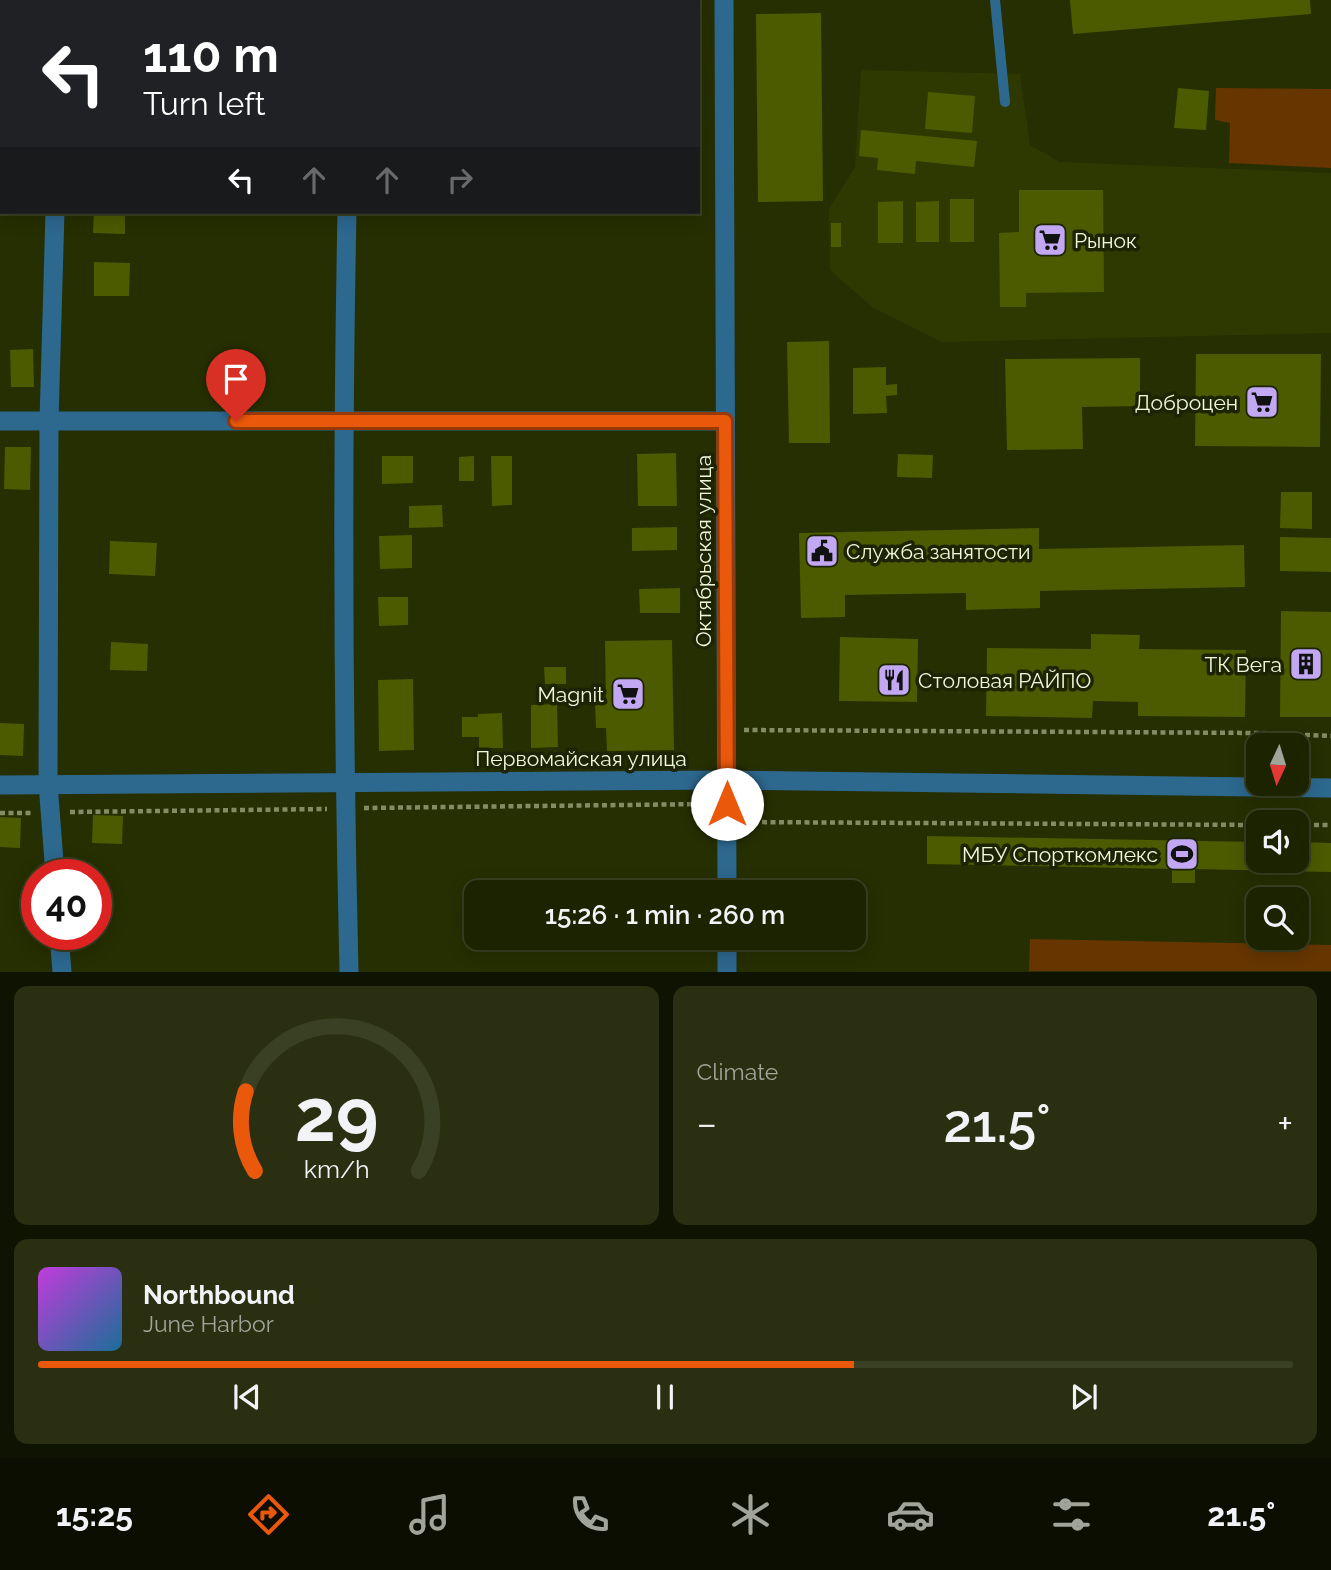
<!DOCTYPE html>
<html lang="en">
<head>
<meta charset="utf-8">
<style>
	:root { --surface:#1c2301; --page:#292f10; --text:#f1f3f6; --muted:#a0a499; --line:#3a4023; --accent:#ea580c }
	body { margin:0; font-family:Raleway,sans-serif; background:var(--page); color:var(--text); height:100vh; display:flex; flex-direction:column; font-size:26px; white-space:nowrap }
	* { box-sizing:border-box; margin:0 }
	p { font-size:23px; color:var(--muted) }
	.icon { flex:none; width:38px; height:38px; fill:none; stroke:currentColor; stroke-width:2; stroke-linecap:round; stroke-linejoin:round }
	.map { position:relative; height:972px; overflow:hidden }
	.panel { display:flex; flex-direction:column; gap:14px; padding:14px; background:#0f1301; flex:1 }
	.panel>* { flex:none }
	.hud { position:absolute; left:0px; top:0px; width:700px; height:214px; box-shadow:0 4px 18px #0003,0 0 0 2px var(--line); background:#202124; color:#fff; overflow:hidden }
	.needle { width:46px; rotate:184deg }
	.controls { position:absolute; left:1246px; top:733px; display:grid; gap:14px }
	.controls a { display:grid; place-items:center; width:63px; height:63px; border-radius:14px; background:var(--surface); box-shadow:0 4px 18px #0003,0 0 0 2px var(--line); font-size:35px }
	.speed { position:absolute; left:21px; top:859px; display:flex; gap:14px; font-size:35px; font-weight:700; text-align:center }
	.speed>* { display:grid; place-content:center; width:91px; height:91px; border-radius:50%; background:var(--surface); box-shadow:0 4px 18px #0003,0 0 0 2px var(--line); line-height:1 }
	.speed .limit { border:10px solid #d22; background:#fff; color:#111 }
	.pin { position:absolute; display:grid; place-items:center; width:60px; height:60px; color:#fff; margin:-72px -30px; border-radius:50% 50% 50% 0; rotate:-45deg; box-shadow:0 0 7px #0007 }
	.pin .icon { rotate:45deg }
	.me { position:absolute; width:77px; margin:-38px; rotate:0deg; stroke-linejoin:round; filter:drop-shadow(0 0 5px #0008) }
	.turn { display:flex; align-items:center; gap:24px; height:147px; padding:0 28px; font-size:32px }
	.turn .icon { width:91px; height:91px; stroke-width:2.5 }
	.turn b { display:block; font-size:49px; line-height:60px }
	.lanes { display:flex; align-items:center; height:66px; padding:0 28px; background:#0003; justify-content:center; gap:35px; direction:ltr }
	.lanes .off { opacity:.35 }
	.big { font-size:52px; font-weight:600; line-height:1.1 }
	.panel .widget { flex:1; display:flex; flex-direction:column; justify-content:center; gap:10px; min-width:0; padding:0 24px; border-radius:14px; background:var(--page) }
	.panel .dial { align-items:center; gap:0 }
	.dial svg { height:182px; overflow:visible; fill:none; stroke:var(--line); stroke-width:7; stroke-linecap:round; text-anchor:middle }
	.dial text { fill:var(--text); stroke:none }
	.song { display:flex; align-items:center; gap:21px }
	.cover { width:84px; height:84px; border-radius:10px; background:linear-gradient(135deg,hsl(290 70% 55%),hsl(200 70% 35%)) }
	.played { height:7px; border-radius:4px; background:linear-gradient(90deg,var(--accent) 65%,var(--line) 65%) }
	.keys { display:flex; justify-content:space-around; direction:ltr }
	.heat { display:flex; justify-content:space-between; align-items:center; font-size:38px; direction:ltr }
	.panel .tiles { flex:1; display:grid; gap:14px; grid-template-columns:1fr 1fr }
	.widget:last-child { grid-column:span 2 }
	.trip { position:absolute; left:464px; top:880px; width:402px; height:70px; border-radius:14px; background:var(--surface); box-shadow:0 4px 18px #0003,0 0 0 2px var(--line); font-weight:600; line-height:70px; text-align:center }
	.dock { display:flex; height:112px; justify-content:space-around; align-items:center; background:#0b0e00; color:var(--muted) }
	.dock .icon { width:49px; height:49px }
	.dock .current { color:var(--accent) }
	.dock b { font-size:32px; color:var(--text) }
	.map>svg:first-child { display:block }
	.built { fill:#2e3902 }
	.green { fill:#673600 }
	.building { fill:#4c5b00 }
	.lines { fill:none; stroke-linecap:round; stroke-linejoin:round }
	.path { stroke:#838c65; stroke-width:4.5; stroke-dasharray:5 3.5; stroke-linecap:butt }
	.service { stroke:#2d688f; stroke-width:10 }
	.minor { stroke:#2d688f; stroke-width:19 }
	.tertiary { stroke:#2d688f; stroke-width:19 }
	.route-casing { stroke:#983908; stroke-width:18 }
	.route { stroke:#ea580c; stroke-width:12 }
	.labels { text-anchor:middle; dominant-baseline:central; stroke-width:7; stroke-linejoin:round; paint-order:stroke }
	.poi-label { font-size:21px; fill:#f0f9da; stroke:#1d2405; text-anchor:end }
	.street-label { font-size:21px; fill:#f0f9da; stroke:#1d2405 }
</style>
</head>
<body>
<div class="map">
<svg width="1331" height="972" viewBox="0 0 1331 972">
	<rect width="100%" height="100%" fill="#262f01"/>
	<path class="built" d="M861,70L1020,74L1030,145L1060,162L1331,173V333L942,342L872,307L830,270L829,209L855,167Z"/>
	<g class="green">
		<path d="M1216,88L1331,89V168L1229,163L1230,123L1215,120Z"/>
		<path d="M1030,939L1331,945V971H1029Z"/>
	</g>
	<g class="building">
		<path d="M1070,0H1310L1311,14L1073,34Z"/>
		<path d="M821,13L823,201L758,202L756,14Z"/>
		<path d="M1178,88L1209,91L1206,130L1174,128Z"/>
		<path d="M928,92L975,96L972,133L925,129Z"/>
		<path d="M861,130L977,141L974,167L916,161L915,174L877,170L878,158L859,156Z"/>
		<path d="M1019,190H1103L1104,292L1026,293V307H1000L999,233L1019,232Z"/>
		<rect x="950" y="199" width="24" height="43"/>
		<path d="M903,201V243H878V202Z"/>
		<path d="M939,201V242H916V202Z"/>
		<path d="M94,212H125V234L93,233Z"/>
		<rect x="831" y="223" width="10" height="24"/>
		<path d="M94,262L130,263L129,296H94Z"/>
		<path d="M829,341L830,443H789L787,342Z"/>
		<path d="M33,349L34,387H11L10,350Z"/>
		<path d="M1196,354H1321L1320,447L1195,446Z"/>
		<path d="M1140,358V406L1082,407L1083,449L1007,450L1005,359Z"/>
		<path d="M886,367V385L897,384V395L886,396L887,413L853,414V368Z"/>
		<path d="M5,447H31L30,490L4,489Z"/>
		<path d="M676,453L677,506H638L637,454Z"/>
		<path d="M898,454L933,455L932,478L897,477Z"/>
		<path d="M382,456H413V483L382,484Z"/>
		<path d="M474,456V481H459V457Z"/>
		<path d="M491,456H512V505L492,506Z"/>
		<path d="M1281,492H1312V529L1280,528Z"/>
		<path d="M442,505L443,527L409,528V506Z"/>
		<path d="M677,527V550L632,551V528Z"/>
		<path d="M1039,528V549L1244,545L1245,587L1040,591V608L966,610V593L845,595V617L801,618L799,533Z"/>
		<path d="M412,535V568L380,569L379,536Z"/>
		<path d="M1280,537L1331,538V572L1280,571Z"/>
		<path d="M110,541L157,543L155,576L109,574Z"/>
		<path d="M680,588V613H640L639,589Z"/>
		<path d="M378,597H408V625L379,626Z"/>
		<path d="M1281,611L1331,612V717H1280Z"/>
		<path d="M1091,634L1140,635L1139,649L1246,650L1245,717L1138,716V702L1093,701L1092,718L986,716L987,648L1091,649Z"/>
		<path d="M840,637L918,639L917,702L839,701Z"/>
		<path d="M672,640L674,750L607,751L606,728H596L595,702H606L605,641Z"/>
		<path d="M111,642L148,644L147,671L110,670Z"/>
		<path d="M544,667H566V684H545Z"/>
		<path d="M413,679L414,750L379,751L378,680Z"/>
		<path d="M557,704L558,747L531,748V705Z"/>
		<path d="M502,713L503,748H479V737H462V717H478V714Z"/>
		<path d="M0,723L24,724L23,756L0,755Z"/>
		<path d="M93,815L123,816L122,844L92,843Z"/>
		<path d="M0,817L21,818L20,848L0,847Z"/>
		<path d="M927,836L1258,842V861H1297V842L1331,843V872L1195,869V883H1172V869L927,864Z"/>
	</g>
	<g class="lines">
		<g class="path">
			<path d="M744,730L1260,733L1331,736"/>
			<path d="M364,808L708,804"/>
			<path d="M70,812L327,809"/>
			<path d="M0,813H33"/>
			<path d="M745,822L1258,825"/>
			<path d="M1297,825H1331"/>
		</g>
		<path class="service" d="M995,0L1005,102"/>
		<g class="minor">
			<path d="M351,2V0"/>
			<path d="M55,212L49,421L48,783L55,875"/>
			<path d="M347,212C342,465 343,718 349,972"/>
			<path d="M0,421H725"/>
			<path d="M59,934L62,972"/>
		</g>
		<g class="tertiary">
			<path d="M724,0L727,892"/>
			<path d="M51,2L73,0"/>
			<path d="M0,6H2"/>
			<path d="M0,785L727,780L1331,788"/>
			<path d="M727,938V972"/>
		</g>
	</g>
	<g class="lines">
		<defs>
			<path id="route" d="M236,421H725L727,804"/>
		</defs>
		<use href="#route" class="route-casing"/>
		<use href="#route" class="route"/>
	</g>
	<defs>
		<symbol id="supermarket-square" viewBox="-11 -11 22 22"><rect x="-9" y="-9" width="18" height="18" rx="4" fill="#c2a7f2" stroke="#1d2405"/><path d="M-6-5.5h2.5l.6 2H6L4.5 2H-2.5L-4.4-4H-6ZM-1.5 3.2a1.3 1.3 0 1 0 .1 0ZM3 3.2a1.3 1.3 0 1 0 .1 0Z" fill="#111"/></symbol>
		<symbol id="civic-square" viewBox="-11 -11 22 22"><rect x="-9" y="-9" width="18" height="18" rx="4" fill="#c2a7f2" stroke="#1d2405"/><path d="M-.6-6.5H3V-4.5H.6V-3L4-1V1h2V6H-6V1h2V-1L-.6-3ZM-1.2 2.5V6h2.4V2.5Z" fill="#111"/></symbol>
		<symbol id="building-square" viewBox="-11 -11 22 22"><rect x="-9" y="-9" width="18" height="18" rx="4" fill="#c2a7f2" stroke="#1d2405"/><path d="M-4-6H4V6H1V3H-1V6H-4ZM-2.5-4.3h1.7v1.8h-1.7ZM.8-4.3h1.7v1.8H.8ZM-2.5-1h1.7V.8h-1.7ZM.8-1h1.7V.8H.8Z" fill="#111"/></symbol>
		<symbol id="restaurant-square" viewBox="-11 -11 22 22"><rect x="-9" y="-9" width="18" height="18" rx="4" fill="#c2a7f2" stroke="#1d2405"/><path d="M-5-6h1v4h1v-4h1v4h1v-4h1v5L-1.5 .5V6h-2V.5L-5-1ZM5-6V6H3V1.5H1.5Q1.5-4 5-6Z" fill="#111"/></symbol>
		<symbol id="stadium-square" viewBox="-11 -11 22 22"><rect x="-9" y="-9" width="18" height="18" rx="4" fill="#c2a7f2" stroke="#1d2405"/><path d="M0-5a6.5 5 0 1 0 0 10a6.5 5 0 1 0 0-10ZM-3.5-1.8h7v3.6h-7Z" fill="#111"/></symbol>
	</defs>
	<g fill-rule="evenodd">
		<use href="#supermarket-square" x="1031" y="221" width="38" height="38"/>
		<use href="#supermarket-square" x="1243" y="383" width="38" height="38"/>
		<use href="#civic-square" x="803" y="532" width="38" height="38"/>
		<use href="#building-square" x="1287" y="645" width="38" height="38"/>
		<use href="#restaurant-square" x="875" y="661" width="38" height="38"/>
		<use href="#supermarket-square" x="609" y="675" width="38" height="38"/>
		<use href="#stadium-square" x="1163" y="835" width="38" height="38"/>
	</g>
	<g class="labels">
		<g class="poi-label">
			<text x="1074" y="240" text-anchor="start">Рынок</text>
			<text x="1238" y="402">Доброцен</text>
			<text x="846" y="551" text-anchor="start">Служба занятости</text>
			<text x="1282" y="664">ТК Вега</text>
			<text x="918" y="680" text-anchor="start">Столовая РАЙПО</text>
			<text x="604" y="694">Magnit</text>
			<text x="1158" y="854">МБУ Спорткомлекс</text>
		</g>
		<g class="street-label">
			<text transform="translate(703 551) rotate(-90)">Октябрьская улица</text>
			<text x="581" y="758">Первомайская улица</text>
		</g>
	</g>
</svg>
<div class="controls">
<a><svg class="needle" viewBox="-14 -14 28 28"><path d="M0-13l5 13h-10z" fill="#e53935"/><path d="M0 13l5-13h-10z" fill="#a0a499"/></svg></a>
<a><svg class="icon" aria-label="sound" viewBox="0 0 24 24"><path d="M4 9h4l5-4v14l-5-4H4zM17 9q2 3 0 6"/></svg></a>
<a><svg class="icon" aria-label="search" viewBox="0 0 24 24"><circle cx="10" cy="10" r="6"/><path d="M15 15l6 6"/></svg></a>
</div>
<div class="speed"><div class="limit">40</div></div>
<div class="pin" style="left:236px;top:421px;background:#d93025"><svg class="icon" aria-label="arrive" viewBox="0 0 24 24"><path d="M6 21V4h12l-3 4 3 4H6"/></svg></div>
<svg class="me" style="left:727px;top:804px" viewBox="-20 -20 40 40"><circle r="19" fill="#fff"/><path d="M0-13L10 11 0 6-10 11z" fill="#ea580c"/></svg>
<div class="trip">15:26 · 1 min · 260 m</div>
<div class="hud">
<div class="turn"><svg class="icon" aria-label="left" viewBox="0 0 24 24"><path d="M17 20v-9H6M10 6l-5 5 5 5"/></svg><div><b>110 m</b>Turn left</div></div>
<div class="lanes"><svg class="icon" aria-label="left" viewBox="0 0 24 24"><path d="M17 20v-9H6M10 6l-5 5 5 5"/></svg><svg class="icon off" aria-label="ahead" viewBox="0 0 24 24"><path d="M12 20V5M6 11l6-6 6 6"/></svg><svg class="icon off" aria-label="ahead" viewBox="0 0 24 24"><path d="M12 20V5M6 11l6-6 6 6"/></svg><svg class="icon off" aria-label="right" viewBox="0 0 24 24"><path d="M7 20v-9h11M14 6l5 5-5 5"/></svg></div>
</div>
</div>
<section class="panel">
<div class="tiles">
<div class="widget dial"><svg viewBox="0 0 100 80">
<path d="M14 69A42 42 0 1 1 86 69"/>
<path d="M14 69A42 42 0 0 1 10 34" stroke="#ea580c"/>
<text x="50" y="56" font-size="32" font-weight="700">29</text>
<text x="50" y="72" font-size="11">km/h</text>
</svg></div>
<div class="widget"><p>Climate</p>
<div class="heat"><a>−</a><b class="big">21.5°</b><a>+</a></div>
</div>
<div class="widget">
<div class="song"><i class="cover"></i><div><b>Northbound</b><p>June Harbor</p></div></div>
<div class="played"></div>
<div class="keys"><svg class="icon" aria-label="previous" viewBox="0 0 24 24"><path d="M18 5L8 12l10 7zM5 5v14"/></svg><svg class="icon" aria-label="pause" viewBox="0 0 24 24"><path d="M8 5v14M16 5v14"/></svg><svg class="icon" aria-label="next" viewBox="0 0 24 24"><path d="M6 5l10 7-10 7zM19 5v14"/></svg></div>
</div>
</div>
</section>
<nav class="dock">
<b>15:25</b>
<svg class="icon current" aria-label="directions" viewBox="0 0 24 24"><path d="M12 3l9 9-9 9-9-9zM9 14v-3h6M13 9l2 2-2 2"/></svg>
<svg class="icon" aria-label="music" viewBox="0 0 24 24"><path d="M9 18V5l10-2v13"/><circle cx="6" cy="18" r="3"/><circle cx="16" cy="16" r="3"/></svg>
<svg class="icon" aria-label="phone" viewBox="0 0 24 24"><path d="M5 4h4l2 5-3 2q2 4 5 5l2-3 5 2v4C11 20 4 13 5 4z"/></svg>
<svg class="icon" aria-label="climate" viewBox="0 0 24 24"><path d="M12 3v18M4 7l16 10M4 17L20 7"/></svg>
<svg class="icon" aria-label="car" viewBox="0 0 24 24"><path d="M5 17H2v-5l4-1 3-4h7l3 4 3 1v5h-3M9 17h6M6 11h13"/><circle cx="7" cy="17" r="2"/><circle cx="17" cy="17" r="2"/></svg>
<svg class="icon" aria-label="filters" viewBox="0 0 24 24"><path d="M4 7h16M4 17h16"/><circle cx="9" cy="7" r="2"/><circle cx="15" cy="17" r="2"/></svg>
<b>21.5°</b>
</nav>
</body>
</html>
